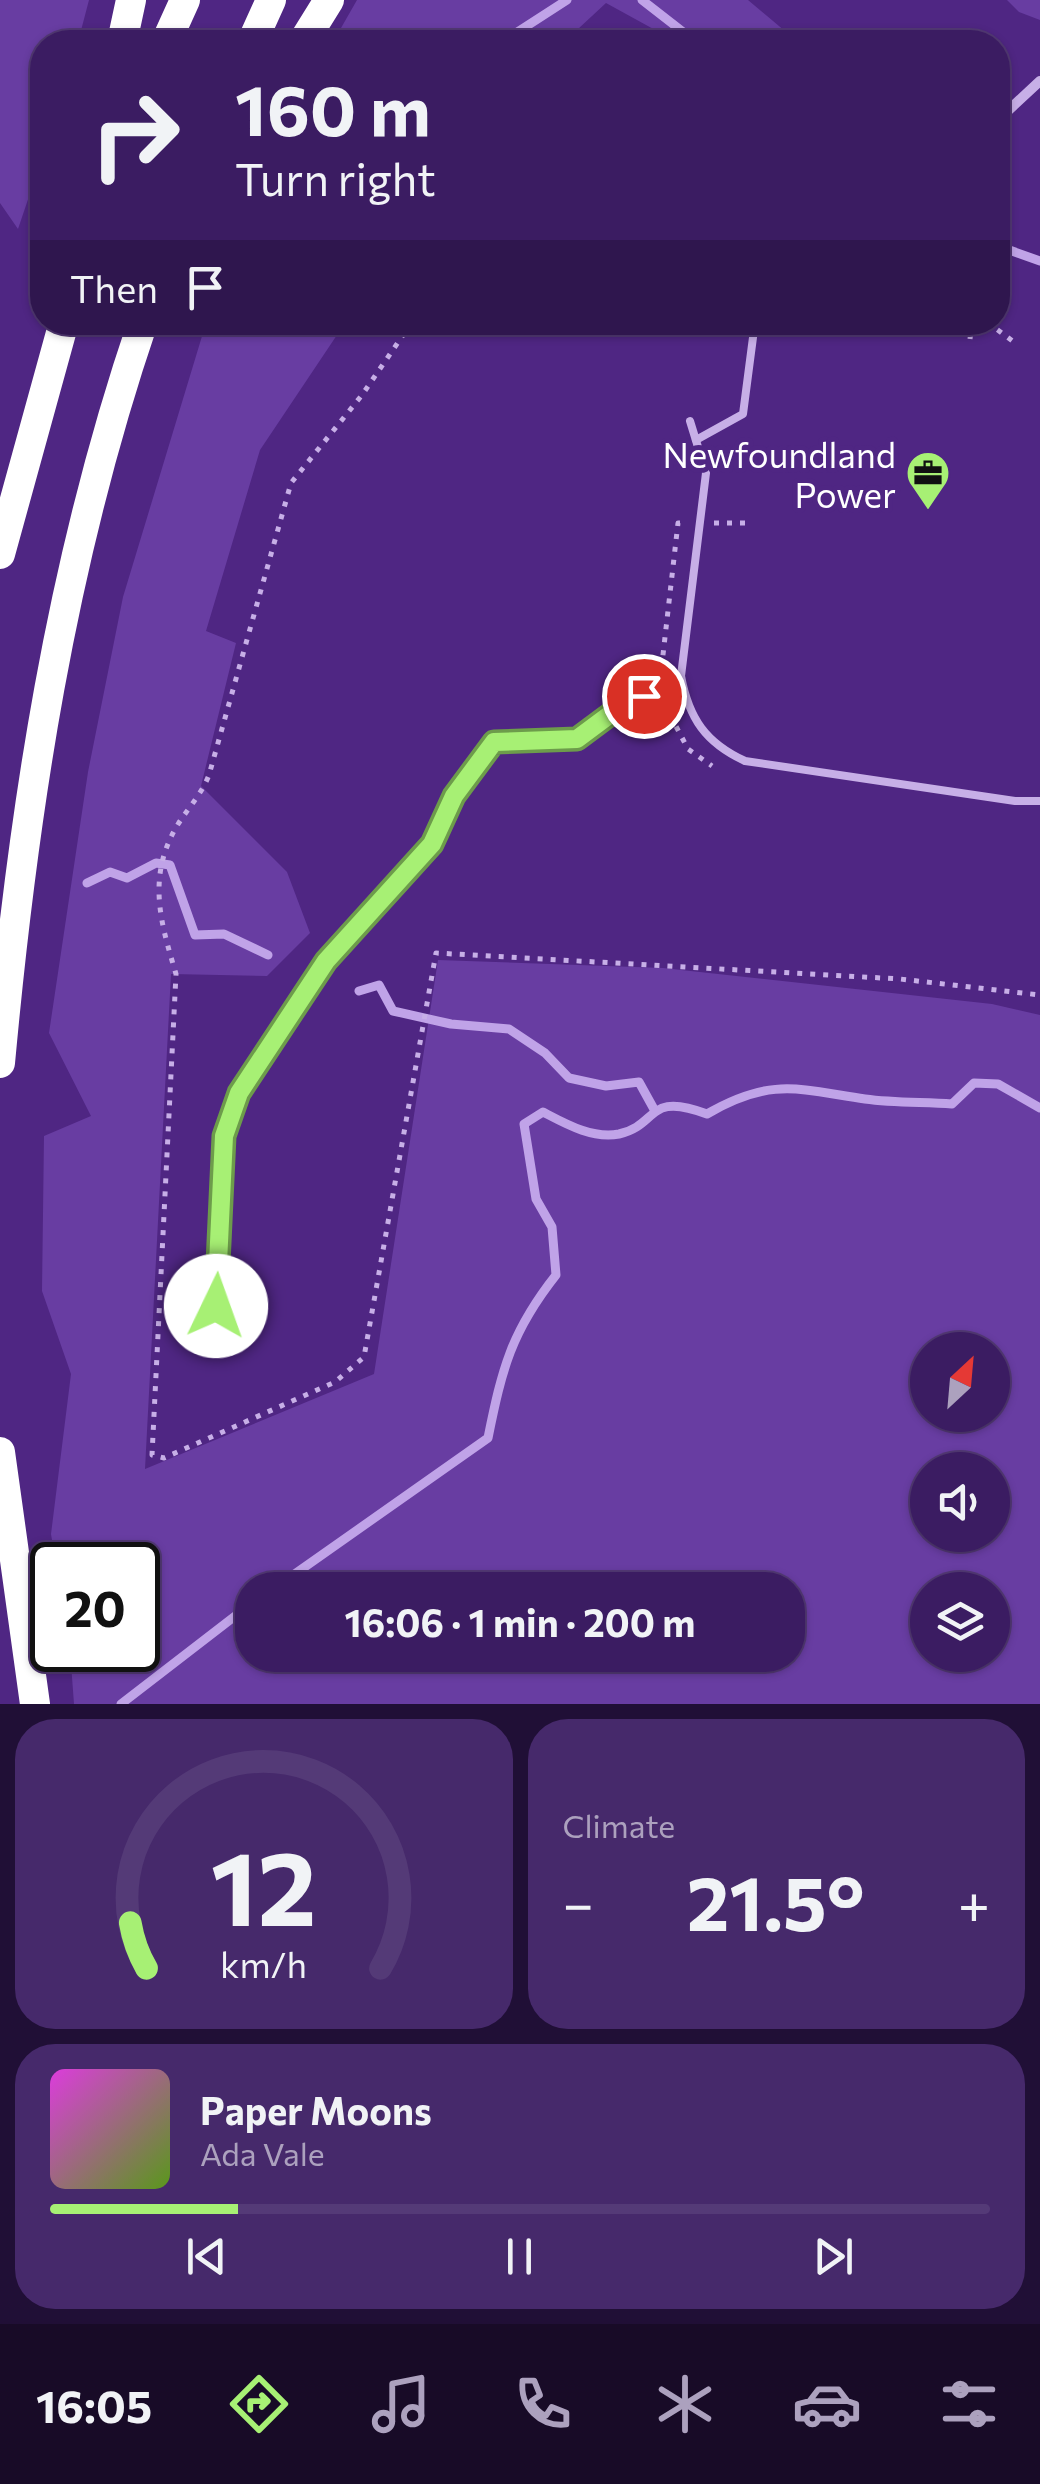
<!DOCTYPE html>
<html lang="en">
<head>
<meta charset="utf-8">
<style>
	:root { --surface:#3b1c62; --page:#46296b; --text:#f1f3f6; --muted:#aca1be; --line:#543a77; --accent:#a7f074 }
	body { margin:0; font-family:Commissioner,sans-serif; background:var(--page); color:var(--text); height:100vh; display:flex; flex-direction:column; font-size:38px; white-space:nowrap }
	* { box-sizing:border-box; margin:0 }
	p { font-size:32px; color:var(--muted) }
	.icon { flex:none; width:55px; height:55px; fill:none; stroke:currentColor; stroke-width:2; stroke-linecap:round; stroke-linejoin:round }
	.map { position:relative; height:1704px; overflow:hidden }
	.details { display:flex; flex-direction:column; gap:15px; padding:15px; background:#200f36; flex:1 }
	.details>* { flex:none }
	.guide { position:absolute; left:30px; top:30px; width:980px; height:305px; border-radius:40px; box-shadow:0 2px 8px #0004,0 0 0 2px var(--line); background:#3b1c62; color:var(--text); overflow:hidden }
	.needle { width:65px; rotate:26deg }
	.controls { position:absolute; left:910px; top:1332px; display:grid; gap:20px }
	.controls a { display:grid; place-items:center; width:100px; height:100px; border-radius:50%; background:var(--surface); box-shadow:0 2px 8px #0004,0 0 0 2px var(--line); font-size:50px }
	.speed { position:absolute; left:30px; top:1542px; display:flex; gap:20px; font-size:50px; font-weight:700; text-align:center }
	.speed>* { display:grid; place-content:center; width:130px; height:130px; border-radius:50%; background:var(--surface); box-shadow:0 2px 8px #0004,0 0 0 2px var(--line); line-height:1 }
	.speed .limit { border:5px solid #111; border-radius:15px; background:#fff; color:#111 }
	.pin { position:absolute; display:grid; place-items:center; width:85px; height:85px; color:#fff; margin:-42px; border:5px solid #fff; border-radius:50%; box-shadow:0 2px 10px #0007 }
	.me { position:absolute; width:110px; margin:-55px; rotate:3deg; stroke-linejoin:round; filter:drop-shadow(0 0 8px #0008) }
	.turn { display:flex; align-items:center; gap:35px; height:210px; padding:0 40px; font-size:45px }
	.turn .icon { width:130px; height:130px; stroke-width:2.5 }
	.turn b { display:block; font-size:70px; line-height:85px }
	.then { display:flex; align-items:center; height:95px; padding:0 40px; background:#0003; gap:20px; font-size:38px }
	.big { font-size:75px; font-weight:700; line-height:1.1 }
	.details .widget { flex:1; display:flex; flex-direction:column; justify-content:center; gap:15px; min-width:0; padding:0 35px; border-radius:40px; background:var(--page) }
	.details .dial { align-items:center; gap:0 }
	.dial svg { height:260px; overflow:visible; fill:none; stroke:var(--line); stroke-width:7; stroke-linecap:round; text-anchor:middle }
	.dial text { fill:var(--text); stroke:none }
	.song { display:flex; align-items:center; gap:30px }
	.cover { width:120px; height:120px; border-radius:15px; background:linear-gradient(135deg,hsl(300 70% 55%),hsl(90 70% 35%)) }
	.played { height:10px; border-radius:5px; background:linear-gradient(90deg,var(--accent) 20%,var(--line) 20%) }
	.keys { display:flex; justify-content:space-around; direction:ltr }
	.heat { display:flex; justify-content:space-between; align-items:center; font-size:55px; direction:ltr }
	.details .tiles { flex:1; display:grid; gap:15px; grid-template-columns:1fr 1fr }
	.widget:last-child { grid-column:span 2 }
	.trip { position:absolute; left:235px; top:1572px; width:570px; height:100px; border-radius:40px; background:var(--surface); box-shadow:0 2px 8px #0004,0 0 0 2px var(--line); font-weight:700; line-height:100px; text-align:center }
	.tabs { display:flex; height:160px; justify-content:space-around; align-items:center; background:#180b27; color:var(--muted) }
	.tabs .icon { width:70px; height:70px }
	.tabs .active { color:var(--accent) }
	.tabs b { font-size:45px; color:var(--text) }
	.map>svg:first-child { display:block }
	.green { fill:#683da2; fill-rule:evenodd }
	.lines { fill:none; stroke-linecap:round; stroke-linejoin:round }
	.stream { stroke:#c0a3e8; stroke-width:9 }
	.path { stroke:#c7afe7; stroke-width:5; stroke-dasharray:5 8; stroke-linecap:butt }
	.lane { stroke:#c7afe7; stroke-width:8 }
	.street { stroke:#c7afe7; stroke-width:10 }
	.highway { stroke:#fff; stroke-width:30 }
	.route-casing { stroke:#6d9c4b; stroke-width:25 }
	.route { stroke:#a7f074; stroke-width:18 }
	.labels { text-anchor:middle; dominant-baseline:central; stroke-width:10; stroke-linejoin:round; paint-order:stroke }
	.poi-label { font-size:35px; fill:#fff; stroke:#4f2683; text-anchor:end }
</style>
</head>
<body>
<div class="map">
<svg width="1040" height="1704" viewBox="0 0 1040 1704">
	<rect width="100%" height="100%" fill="#4f2683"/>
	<g class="green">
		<path d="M0,0H89L78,42H42V158L18,229L0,203Z"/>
		<path d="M357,0H748L798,42H677L606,3L564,42H333Z"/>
		<path d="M1007,0H1040V20L1019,12Z"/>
		<path d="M206,323H345L260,450L206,631L236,643L201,786L287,872L310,933L267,976L171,974L145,1469L374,1374L438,960L663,968L992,1004L1040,1015V1704H74L70,1650H138V1565H56L51,1534L71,1374L42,1291L44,1136L91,1116L49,1033L88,772L123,597ZM928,1350H992V1415H928ZM928,1470H992V1535H928ZM252,1590H788V1655H252ZM928,1590H992V1655H928Z"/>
	</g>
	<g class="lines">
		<g class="stream">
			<path d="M642,0L696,42"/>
			<path d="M502,42L567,0"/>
			<path d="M998,246L1040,261"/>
			<path d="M87,883L110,872L127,878L156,863L170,865L195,935L224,934L268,955"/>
			<path d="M359,991L379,985L393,1011L451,1024L509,1029L545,1053L569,1078L606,1086L639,1082L655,1111"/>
			<path d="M272,1590L488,1438C502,1369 511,1332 556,1275L552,1227L536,1199L524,1124L543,1112C566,1124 592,1139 619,1134C659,1125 646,1091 707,1114C771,1077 798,1089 865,1099C894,1103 923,1102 952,1104L974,1083L998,1084L1040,1108"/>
			<path d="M121,1704L252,1603"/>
		</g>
		<g class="path">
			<path d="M412,322L362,395L291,483L209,775C200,798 182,814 172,835C148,883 162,927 176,974L152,1455L164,1458L335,1382L364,1357L436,953L900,979L1040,995"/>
			<path d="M987,322L1018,345"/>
			<path d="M970,339L972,322"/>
			<path d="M714,523H746"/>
			<path d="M660,681L678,523H683"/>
			<path d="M670,715L688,749L712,766"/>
		</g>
		<g class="lane">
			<path d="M690,421L706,473L681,676C689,719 706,743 745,761L1015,801H1040"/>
			<path d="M696,440L743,414L755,322"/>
			<path d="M224,1352L216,1306L224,1137L239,1093L325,961L432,844L454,796L494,741C515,741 564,745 580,737C633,711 614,695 685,698"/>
		</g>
		<path class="street" d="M998,120L1040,81"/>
		<g class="highway">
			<path d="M122,42L131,0"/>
			<path d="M166,42L185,0"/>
			<path d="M252,42L271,0"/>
			<path d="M303,42L329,0"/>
			<path d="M0,554L64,322"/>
			<path d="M0,1063C23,812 61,562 143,322"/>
			<path d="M0,1452L35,1704"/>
		</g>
	</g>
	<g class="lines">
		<defs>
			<path id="route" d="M216,1306L224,1136L239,1093L326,961L432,844L454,796L494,742L577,739L620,707L644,696"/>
		</defs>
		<use href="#route" class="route-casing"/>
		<use href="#route" class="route"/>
	</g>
	<defs>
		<symbol id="office-pin" viewBox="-11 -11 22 30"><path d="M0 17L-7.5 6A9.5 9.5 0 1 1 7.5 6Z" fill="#a7f074" stroke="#4f2683"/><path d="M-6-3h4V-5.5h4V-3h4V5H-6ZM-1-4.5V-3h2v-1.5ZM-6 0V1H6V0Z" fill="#111"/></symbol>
	</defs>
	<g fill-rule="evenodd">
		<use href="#office-pin" x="903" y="448" width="50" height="68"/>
	</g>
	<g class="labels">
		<g class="poi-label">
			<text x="896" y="453">Newfoundland<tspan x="896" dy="40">Power</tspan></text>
		</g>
	</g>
</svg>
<div class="controls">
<a><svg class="needle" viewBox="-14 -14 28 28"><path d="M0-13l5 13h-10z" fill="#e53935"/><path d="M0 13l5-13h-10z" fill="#aca1be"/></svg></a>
<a><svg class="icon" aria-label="sound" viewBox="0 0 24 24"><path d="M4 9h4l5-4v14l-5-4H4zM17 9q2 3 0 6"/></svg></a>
<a><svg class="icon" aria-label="layers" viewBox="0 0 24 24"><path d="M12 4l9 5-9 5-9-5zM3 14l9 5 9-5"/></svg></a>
</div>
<div class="speed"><div class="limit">20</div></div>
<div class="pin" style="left:644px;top:696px;background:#d93025"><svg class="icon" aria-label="arrive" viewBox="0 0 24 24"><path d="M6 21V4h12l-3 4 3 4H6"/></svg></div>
<svg class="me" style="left:216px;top:1306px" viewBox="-20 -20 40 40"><circle r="19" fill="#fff"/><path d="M0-13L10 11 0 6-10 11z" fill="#a7f074"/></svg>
<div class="trip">16:06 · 1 min · 200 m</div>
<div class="guide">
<div class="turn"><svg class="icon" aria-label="right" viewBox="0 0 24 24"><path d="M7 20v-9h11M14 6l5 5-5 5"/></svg><div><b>160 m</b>Turn right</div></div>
<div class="then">Then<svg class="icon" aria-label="arrive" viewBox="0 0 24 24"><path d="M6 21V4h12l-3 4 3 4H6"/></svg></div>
</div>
</div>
<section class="details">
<div class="tiles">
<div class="widget dial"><svg viewBox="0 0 100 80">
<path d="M14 69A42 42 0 1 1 86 69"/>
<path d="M14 69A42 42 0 0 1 9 55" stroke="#a7f074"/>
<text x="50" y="56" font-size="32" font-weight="700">12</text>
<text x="50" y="72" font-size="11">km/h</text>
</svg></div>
<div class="widget"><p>Climate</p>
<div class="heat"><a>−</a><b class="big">21.5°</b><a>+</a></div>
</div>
<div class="widget">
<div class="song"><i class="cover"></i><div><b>Paper Moons</b><p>Ada Vale</p></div></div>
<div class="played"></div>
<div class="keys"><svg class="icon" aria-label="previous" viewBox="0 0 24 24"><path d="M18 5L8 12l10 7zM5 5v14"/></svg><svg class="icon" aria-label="pause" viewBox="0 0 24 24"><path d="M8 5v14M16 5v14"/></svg><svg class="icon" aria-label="next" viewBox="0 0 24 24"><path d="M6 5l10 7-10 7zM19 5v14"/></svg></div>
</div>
</div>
</section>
<nav class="tabs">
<b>16:05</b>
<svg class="icon active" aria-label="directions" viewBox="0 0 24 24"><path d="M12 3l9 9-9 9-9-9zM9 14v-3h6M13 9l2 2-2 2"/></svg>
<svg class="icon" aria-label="music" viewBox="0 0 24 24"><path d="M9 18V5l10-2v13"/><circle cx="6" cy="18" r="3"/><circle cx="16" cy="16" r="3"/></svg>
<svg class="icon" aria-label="phone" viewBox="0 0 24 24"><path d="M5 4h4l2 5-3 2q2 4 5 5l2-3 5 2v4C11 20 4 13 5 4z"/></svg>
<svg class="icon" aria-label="climate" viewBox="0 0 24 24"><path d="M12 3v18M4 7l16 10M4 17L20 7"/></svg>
<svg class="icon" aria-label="car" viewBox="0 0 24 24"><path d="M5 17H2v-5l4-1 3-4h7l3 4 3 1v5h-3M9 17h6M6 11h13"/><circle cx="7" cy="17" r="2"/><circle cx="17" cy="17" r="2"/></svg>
<svg class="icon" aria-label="filters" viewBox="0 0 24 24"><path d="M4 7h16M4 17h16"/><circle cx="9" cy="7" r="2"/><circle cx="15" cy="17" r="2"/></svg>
</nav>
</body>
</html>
